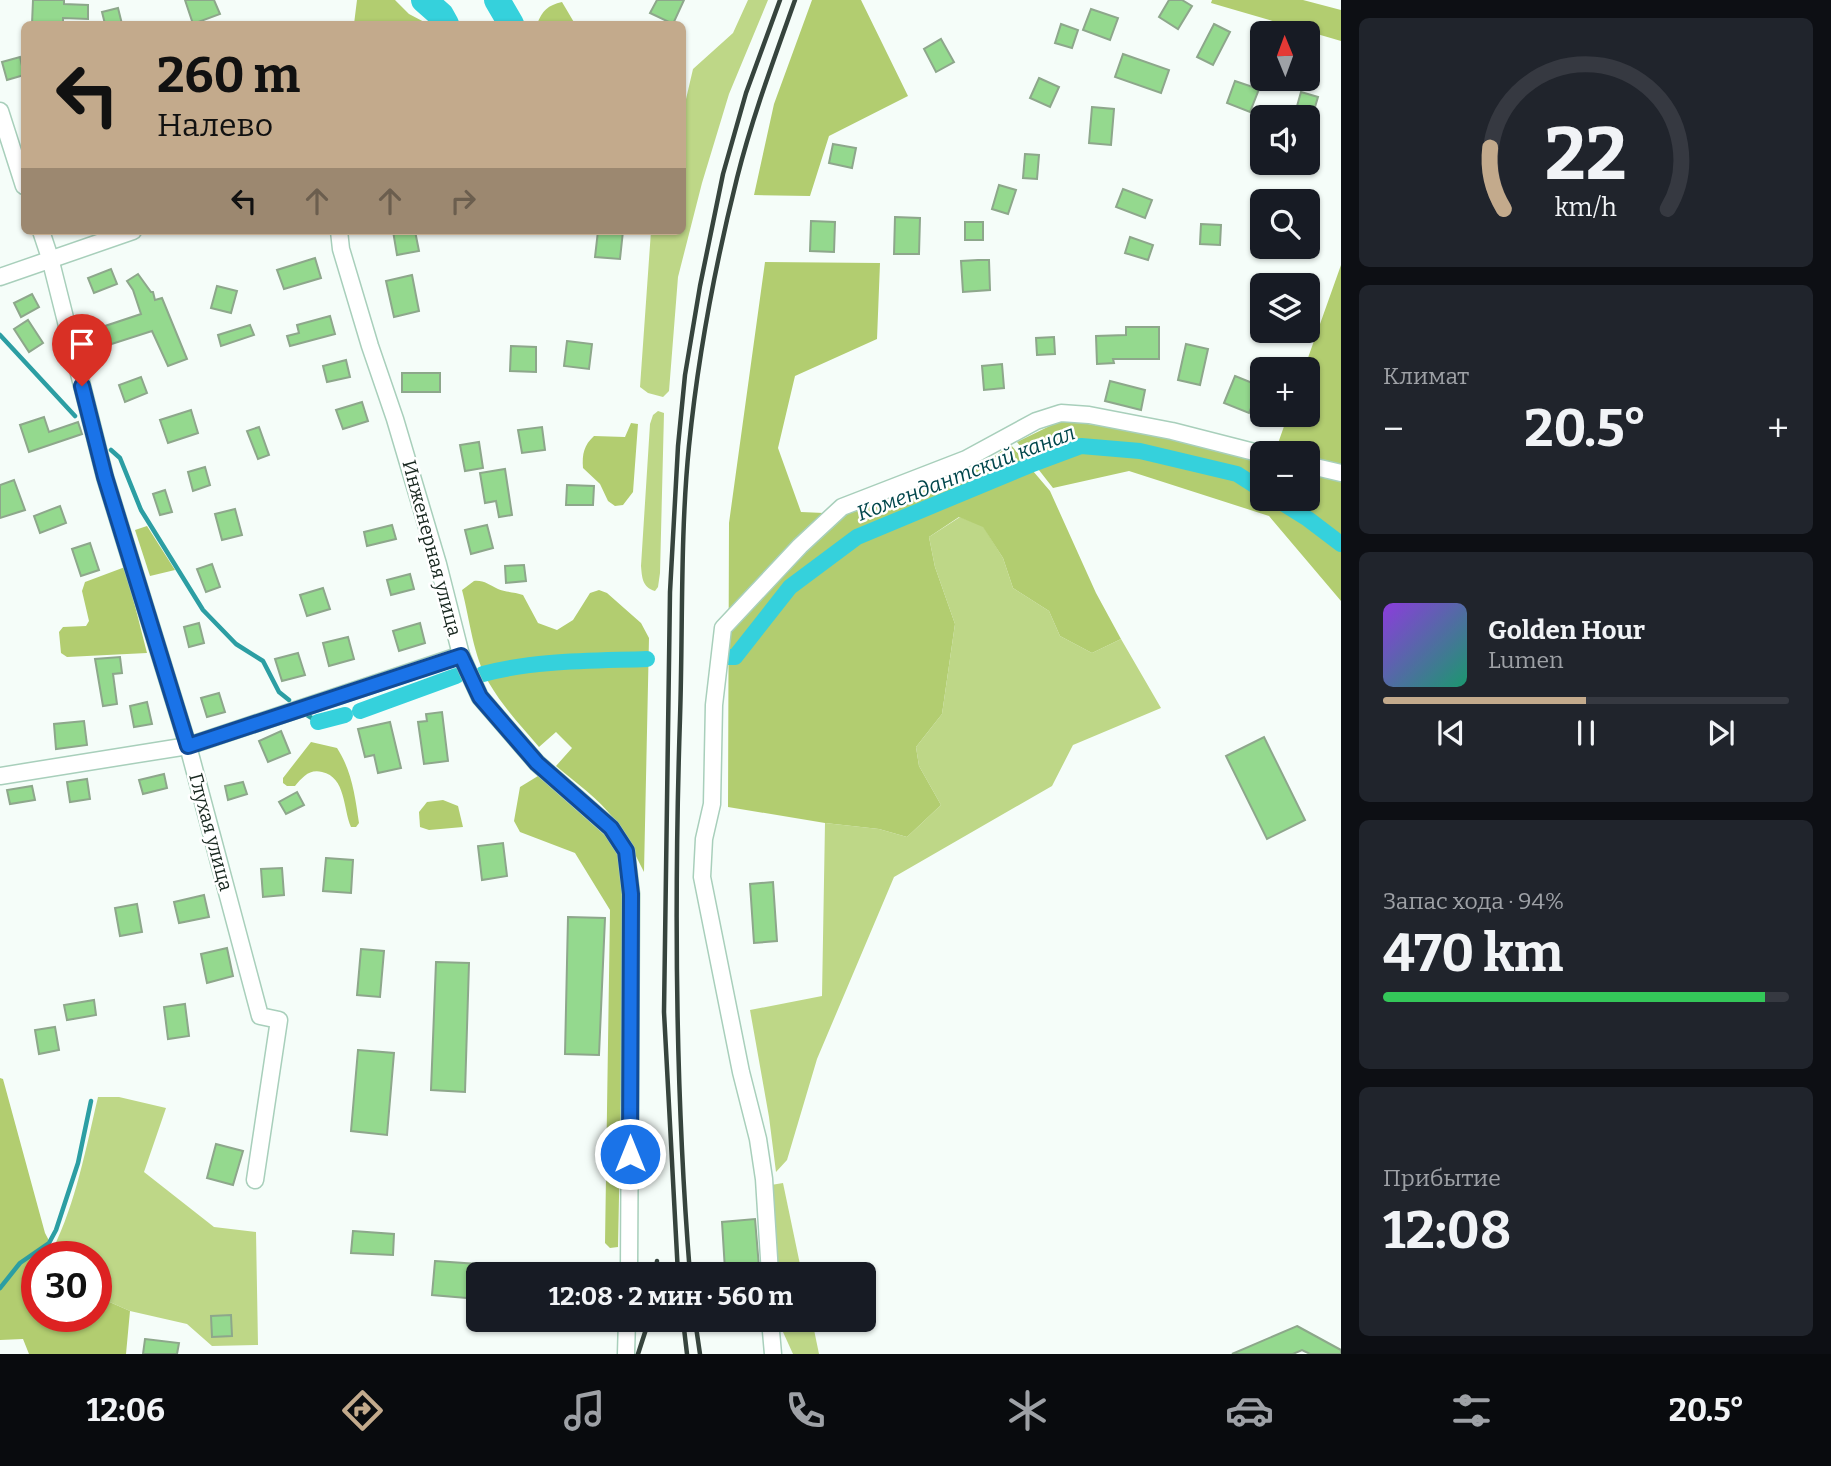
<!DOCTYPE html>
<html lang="ru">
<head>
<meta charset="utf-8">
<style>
	:root { --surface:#171b24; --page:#20242c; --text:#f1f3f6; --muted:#9ea1a6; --line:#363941; --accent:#c3aa8c }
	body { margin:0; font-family:Bitter,serif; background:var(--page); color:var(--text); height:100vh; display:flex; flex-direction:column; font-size:26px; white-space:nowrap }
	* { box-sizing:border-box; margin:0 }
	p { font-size:23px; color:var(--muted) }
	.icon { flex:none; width:38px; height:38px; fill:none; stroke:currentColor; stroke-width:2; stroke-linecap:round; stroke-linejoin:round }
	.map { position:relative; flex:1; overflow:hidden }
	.side { display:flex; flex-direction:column; gap:18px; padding:18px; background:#0d0f14; width:490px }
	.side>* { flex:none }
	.top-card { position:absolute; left:21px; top:21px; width:665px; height:214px; border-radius:10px; box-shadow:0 2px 5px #0004; background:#c3aa8c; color:#111; overflow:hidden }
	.needle { width:46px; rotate:359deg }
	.fabs { position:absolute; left:1250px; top:21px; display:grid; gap:14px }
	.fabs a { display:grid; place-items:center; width:70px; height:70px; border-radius:10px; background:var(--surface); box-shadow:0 2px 5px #0004; font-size:35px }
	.speed { position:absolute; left:21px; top:1241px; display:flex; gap:14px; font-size:35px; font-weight:700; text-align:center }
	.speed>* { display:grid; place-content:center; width:91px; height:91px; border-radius:50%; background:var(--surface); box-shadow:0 2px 5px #0004; line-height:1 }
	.speed .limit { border:10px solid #d22; background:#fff; color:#111 }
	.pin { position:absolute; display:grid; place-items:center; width:60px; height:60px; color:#fff; margin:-72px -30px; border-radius:50% 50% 50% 0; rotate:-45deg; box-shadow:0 0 7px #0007 }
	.pin .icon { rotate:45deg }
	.me { position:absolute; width:77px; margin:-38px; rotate:0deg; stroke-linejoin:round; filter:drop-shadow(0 0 5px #0008) }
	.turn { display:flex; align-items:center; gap:24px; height:147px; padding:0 21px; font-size:32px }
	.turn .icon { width:91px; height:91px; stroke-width:2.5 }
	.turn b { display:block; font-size:49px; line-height:60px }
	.lanes { display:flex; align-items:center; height:66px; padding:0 21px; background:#0003; justify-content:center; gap:35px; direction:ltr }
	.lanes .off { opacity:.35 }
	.big { font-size:52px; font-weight:700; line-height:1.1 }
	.side .card { flex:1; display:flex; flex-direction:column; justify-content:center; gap:10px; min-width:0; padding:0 24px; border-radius:10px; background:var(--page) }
	.side .dial { align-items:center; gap:0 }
	.dial svg { height:182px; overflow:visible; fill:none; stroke:var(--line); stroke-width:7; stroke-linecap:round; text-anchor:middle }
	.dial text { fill:var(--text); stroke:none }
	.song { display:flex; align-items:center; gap:21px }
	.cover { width:84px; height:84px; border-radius:10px; background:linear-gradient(135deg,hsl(270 70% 55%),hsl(160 70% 35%)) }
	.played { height:7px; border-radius:4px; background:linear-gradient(90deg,var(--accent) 50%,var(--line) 50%) }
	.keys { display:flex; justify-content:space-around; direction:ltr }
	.heat { display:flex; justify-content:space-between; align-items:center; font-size:38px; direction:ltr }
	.charge { height:10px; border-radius:5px; background:linear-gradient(90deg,#34c759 94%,var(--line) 0) }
	.trip { position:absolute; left:466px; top:1262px; width:410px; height:70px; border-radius:10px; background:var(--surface); box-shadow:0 2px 5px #0004; font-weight:700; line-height:70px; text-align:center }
	.menu { display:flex; height:112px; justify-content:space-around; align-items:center; background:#090b0e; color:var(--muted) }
	.menu .icon { width:49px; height:49px }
	.menu .on { color:var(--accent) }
	.menu b { font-size:32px; color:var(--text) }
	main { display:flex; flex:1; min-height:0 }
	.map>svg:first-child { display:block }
	.green { fill:#bed787 }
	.forest { fill:#b2cd70 }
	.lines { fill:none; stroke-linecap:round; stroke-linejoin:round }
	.stream { stroke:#2c9ea3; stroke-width:4.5 }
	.canal { stroke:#35d1dc; stroke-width:16 }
	.river { stroke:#35d1dc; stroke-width:26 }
	.building { fill:#94d98e; stroke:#8da78b; stroke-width:2 }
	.street-casing { stroke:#a8cfbb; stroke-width:19 }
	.street { stroke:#fff; stroke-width:16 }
	.rail { stroke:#36443d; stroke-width:4.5 }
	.route-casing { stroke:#114b97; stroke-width:18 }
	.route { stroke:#1a73e8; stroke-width:12 }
	.labels { text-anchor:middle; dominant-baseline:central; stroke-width:5; stroke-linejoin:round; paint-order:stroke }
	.street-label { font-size:19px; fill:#17261e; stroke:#fff }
	.water-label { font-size:21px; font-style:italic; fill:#00464b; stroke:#fff }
</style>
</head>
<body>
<main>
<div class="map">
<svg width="1341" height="1354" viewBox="0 0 1341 1354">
	<rect width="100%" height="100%" fill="#f5fdf9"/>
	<g class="green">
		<path d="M748,0H768L729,94L702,183L678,277L669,391L663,397L648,393L640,387L651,231H682L683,112L693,69L733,33Z"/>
		<path d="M658,411L664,413L660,573L658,587L655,591C642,587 642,577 641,566L650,424L653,415Z"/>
		<path d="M960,517L983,526L1003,558L1013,588L1049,611L1060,636L1092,653L1121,639L1161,708L1073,745L1052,786L894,877L817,1059L787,1160L776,1172L769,1117L750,1010L822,996L825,823L879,829L907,837L941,805L919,766L916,747L942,714L955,624L935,567L929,537Z"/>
		<path d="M98,1097H119L166,1108L144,1172L214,1227L256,1232L258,1345L212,1346L187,1324L130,1311L96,1296V1256H57L53,1249C76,1202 86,1148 98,1097Z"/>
		<path d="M783,1183L802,1274H779L771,1185Z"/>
		<path d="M782,1320H812L819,1354H793L783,1332Z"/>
	</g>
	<g class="forest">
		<path d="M357,0H395L409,14L428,24H354Z"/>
		<path d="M812,0H861L908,96L829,136L810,196L754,195L774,104Z"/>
		<path d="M1212,0H1303L1341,10V41L1211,3Z"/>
		<path d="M562,2L575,24H537C542,11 548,5 562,2Z"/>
		<path d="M765,262L880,263L877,339L795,376L778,448L801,512L847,514L938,486L980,466L1011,445L1050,491L1096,593L1121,639L1092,653L1060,636L1049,611L1013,588L1003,558L983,527L959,517L929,537L935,567L955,624L942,714L916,747L919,766L941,805L907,837L879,829L825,823L728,807L729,523Z"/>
		<path d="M1341,265V465L1307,457V453H1293L1276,449L1288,415H1307V369H1304Z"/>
		<path d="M1062,420L1172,437L1262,459V499H1307V471L1341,479V601L1269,516L1129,471L1053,488L1017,442Z"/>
		<path d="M631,423L638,424L633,492L623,505L615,506L608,501L600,484L583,468C582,454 584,445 594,436L625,437Z"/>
		<path d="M147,526L175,570L150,576L135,530Z"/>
		<path d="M125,567L147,653L67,657L61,653L59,632L63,627L86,626L89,621L82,591L85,582Z"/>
		<path d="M474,581C484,580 489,585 498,589C504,592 515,592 523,595L538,623L557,630L573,620L590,593L599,590L607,593L641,623L649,638L644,872C635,854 626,835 614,819C598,798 576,783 556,766L572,748L556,732L539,747C522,727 503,707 489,683C473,656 470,620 462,590Z"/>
		<path d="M311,742L337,748C352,771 355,796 359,823L356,827H351C343,809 346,777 322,772C309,769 303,777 295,786H287L283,783V778Z"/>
		<path d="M538,776L608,838L621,855L625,894L618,1247L610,1248L605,1243L610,910L575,853L520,832L514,821L520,787Z"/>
		<path d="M443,800L458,806L463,827L429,830L420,827L419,812L427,802Z"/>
		<path d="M0,1078L3,1079L45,1233L57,1256H37V1316H96V1296L130,1311L126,1354H29L23,1339L0,1340Z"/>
	</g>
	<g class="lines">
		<g class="stream">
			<path d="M0,335L75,416"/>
			<path d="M111,450L120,458L141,510L203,610L236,644L263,661L279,692L289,700"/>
			<path d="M307,715L318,722"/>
			<path d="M0,1288L20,1263L49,1243L56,1230L78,1163L91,1101"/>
		</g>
		<g class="canal">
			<path d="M1276,499L1308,519L1341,544"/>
			<path d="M728,657H735L790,587L857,537L1030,465L1081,446L1140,451L1237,474L1262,490"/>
			<path d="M483,674C535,660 593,661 647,659"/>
			<path d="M360,711L456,676"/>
			<path d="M318,722L345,715"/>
		</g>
		<g class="river">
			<path d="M424,0L441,15L446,24"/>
			<path d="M497,0L511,24"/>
		</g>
	</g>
	<g class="building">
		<path d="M33,0H64V4L88,5V19L63,18V24H32Z"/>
		<path d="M185,0H214L220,14L193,24Z"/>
		<path d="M657,0H684L673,24L650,13Z"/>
		<path d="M1169,0H1182L1192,6L1178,29L1159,17Z"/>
		<path d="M118,8L122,24H105L102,12Z"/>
		<path d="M1091,9L1118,18L1110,40L1083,30Z"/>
		<path d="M1061,24L1078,30L1072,48L1055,43Z"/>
		<path d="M1214,24L1230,32L1213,65L1197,57Z"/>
		<path d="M941,39L954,62L936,72L924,49Z"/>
		<path d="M1123,54L1169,70L1161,93L1115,77Z"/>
		<path d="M20,57L24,75L7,80L2,62Z"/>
		<path d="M1039,78L1059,87L1050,107L1030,98Z"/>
		<path d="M1235,81L1259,89L1250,112L1227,103Z"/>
		<path d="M1301,92L1318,97L1312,117H1294Z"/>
		<path d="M1092,107L1114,109L1111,145L1089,143Z"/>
		<path d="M833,144L856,148L852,168L829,163Z"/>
		<path d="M1025,154L1039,155L1037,179L1023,178Z"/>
		<path d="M999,185L1016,190L1008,214L992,209Z"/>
		<path d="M1123,189L1152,200L1145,218L1116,207Z"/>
		<path d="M895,217L920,218L919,254H894Z"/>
		<path d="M811,221L835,222L834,252L810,251Z"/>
		<rect x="965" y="222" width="18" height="18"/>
		<path d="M1201,224L1221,225L1220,245L1200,244Z"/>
		<path d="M393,231H415L419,251L397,255Z"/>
		<path d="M598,231H623L620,259L595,257Z"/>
		<path d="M1130,237L1153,245L1148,260L1125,253Z"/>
		<path d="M315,258L321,278L284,289L277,270Z"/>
		<path d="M978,260H989L990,290L963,292L961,261Z"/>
		<path d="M111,269L117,284L94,293L88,278Z"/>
		<path d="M138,274L151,292H153L155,300L162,298L187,359L168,366L152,331L93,350L87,332L141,314L133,290L127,281Z"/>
		<path d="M412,275L419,311L394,317L386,281Z"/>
		<path d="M217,286L237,291L231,313L211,308Z"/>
		<path d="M32,294L39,307L21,317L14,303Z"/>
		<path d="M330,316L335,334L290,346L287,336L299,333L297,325Z"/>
		<path d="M28,320L43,343L29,352L14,329Z"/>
		<path d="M250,325L254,335L221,346L218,335Z"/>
		<path d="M1126,327H1159V359H1113L1114,363L1097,364L1096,336L1126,335Z"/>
		<path d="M1054,337L1055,354L1037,355L1036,338Z"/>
		<path d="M567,341L592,344L589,369L564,366Z"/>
		<path d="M1186,344L1208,349L1200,385L1178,380Z"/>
		<path d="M511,346L536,347V372L510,371Z"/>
		<path d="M346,360L350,377L327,382L323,366Z"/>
		<path d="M1002,364L1004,388L984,390L982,366Z"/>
		<rect x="402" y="373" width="38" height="19"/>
		<path d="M1235,376L1260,386L1249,413L1224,403Z"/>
		<path d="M141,377L147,393L125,402L119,385Z"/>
		<path d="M1110,381L1145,390L1141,410L1105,401Z"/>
		<path d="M362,402L368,421L343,429L336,410Z"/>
		<path d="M191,410L198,433L168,443L160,420Z"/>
		<path d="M44,417L49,432L78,422L82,434L29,452L20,425Z"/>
		<path d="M259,427L269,455L258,459L247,431Z"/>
		<path d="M542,427L545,450L522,453L518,430Z"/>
		<path d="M479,442L483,468L465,471L460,445Z"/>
		<path d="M205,467L210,485L193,491L188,472Z"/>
		<path d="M505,469L512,515L499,517L496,501L485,503L480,473Z"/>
		<path d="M14,480L25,510L0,518V485Z"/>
		<path d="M567,485L594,486L593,505H566Z"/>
		<path d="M165,490L172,512L160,515L153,494Z"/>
		<path d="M60,506L66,523L40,533L34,516Z"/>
		<path d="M235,509L242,535L222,540L215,514Z"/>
		<path d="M392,525L396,539L367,546L364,532Z"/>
		<path d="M487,525L493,548L471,554L465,530Z"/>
		<path d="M90,543L99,570L81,576L72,549Z"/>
		<path d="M212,564L220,587L206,592L197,569Z"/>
		<path d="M524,565L526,581L506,583L505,566Z"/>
		<path d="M410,574L414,589L391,595L387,580Z"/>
		<path d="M323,588L330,609L307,616L300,595Z"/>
		<path d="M199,623L204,643L189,647L184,627Z"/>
		<path d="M420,623L425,643L399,651L393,631Z"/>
		<path d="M348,637L354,659L329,666L323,643Z"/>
		<path d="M298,653L305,675L282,681L275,659Z"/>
		<path d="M120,657L122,673L113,674L117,704L103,706L95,659Z"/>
		<path d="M219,693L225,712L207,717L201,698Z"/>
		<path d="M147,702L152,724L134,727L130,706Z"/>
		<path d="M442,712L448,761L424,764L418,722L427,721L426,714Z"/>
		<path d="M84,721L87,745L56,749L54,724Z"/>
		<path d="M390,722L401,768L378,773L374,755L365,757L358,729Z"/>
		<path d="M281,731L290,753L268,762L259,741Z"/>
		<path d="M1264,737L1305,820L1267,839L1226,756Z"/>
		<path d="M164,774L167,788L143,794L139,780Z"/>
		<path d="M87,779L90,799L70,802L67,782Z"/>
		<path d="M243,782L247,794L228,800L225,786Z"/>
		<path d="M32,786L35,800L10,804L7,790Z"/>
		<path d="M297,792L304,805L286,814L279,802Z"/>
		<path d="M503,843L507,876L482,880L478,846Z"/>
		<path d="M326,858L353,860L351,893L323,891Z"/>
		<path d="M282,868L284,895L263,897L261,869Z"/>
		<path d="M773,882L777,941L754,943L750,884Z"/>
		<path d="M204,895L209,917L179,923L174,902Z"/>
		<path d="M137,904L142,932L120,936L115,908Z"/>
		<path d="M568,917L605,918L599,1055L565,1054Z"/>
		<path d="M227,948L233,976L207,983L201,954Z"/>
		<path d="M361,949L384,951L380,997L357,995Z"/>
		<path d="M436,962L469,963L465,1092L431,1090Z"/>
		<path d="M94,1000L96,1015L67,1020L64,1005Z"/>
		<path d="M185,1004L189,1036L168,1039L164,1007Z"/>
		<path d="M55,1027L59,1050L39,1054L35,1030Z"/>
		<path d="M358,1050L394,1053L387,1135L351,1131Z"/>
		<path d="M216,1144L243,1151L233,1185L207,1178Z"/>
		<path d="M755,1219L759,1267L725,1270L722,1222Z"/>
		<path d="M353,1231L394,1234L393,1255L351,1253Z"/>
		<path d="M435,1261L478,1264V1299L432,1295Z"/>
		<path d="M231,1315L232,1336L212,1337L211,1316Z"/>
		<path d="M1297,1326L1341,1350V1354H1310L1302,1350L1293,1354H1232Z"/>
		<path d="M145,1339L179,1343L177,1354H143Z"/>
	</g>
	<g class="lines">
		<defs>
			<g id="street">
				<path d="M0,111L24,186"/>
				<path d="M41,231L50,258L105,477L188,746L260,1016L279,1020L255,1180"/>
				<path d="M339,231L341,249L370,346L395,419L438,564L461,655L468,671L480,697L537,763L611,828L626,851L631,894L629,1274"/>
				<path d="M0,277L133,231"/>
				<path d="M1307,465L1341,473"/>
				<path d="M0,776L188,746L461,655"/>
				<path d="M770,1274L764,1179L758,1139L741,1072L702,877L704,839L712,804L714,705L723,628L800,546L842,507L966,459L1036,421L1061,413L1089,415L1172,431L1262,454"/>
				<path d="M770,1320L773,1354"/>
				<path d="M626,1354L627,1320"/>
			</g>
		</defs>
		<use href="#street" class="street-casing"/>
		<use href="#street" class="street"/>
		<g class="rail">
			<path d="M655,1274L657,1261"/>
			<path d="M678,1274L664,1012L670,592L678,446L685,375L700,286L723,174L746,93L780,0"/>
			<path d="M690,1274C675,1089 674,903 680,718C683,627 680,536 689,446C698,356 715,266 737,178C752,118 774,59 795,0"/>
			<path d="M683,1320L687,1354"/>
			<path d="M695,1320L700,1354"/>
			<path d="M638,1354L649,1320"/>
		</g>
	</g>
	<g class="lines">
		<defs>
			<path id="route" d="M82,386L105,477L188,746L461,656L480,697L537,763L611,828L626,851L631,894L630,1154"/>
		</defs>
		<use href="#route" class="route-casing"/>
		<use href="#route" class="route"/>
	</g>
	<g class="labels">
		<g class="street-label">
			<text transform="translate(432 548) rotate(75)">Инженерная улица</text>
			<text transform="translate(211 832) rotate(75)">Глухая улица</text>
		</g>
		<g class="water-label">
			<text transform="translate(966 473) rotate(-21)">Комендантский канал</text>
		</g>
	</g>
</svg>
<div class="fabs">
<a><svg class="needle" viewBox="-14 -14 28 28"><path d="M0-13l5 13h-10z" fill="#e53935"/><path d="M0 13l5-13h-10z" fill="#9ea1a6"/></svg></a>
<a><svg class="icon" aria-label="sound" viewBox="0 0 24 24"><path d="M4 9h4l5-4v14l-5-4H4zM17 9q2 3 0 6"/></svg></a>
<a><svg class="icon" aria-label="search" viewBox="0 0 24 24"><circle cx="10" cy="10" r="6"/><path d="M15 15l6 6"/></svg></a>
<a><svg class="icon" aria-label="layers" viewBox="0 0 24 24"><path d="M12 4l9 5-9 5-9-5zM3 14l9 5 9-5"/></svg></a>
<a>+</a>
<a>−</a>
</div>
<div class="speed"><div class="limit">30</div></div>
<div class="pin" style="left:82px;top:386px;background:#d93025"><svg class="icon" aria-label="arrive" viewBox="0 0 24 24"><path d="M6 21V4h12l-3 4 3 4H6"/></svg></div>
<svg class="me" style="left:630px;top:1154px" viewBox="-20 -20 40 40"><circle r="17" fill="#1a73e8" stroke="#fff" stroke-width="3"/><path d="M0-11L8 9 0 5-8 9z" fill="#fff"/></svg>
<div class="trip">12:08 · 2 мин · 560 m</div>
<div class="top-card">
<div class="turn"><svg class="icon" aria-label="left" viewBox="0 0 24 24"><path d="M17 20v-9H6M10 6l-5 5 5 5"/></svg><div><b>260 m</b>Налево</div></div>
<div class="lanes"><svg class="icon" aria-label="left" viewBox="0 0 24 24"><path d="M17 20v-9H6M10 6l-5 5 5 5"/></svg><svg class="icon off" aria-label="ahead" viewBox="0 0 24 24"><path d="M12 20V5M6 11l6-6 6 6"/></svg><svg class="icon off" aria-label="ahead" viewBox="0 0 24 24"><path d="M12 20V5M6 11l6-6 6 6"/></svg><svg class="icon off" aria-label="right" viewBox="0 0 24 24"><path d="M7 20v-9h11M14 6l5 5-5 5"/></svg></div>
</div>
</div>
<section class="side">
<div class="card dial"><svg viewBox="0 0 100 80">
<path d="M14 69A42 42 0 1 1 86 69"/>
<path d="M14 69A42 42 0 0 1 8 42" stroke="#c3aa8c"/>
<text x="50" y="56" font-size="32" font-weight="700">22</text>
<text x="50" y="72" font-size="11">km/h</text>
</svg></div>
<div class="card"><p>Климат</p>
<div class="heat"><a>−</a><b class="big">20.5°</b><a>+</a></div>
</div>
<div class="card">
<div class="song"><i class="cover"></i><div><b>Golden Hour</b><p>Lumen</p></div></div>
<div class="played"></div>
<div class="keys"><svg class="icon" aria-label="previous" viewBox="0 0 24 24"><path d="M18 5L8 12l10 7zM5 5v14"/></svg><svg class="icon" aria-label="pause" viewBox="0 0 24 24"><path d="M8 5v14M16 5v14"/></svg><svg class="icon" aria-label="next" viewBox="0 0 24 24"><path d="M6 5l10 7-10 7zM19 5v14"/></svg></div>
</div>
<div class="card"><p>Запас хода · 94%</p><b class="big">470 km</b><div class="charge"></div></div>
<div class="card"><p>Прибытие</p><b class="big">12:08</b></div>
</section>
</main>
<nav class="menu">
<b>12:06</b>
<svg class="icon on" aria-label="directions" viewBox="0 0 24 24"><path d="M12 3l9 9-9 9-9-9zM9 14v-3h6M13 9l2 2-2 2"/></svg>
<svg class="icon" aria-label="music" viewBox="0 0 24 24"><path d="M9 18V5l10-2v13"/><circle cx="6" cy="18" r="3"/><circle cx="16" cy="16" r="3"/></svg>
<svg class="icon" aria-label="phone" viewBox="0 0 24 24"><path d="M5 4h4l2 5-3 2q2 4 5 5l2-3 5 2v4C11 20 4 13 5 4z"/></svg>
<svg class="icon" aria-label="climate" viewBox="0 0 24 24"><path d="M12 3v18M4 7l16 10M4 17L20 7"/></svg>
<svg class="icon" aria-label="car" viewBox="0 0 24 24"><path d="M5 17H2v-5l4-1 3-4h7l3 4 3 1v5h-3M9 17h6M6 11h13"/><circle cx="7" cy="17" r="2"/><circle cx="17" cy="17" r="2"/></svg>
<svg class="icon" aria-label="filters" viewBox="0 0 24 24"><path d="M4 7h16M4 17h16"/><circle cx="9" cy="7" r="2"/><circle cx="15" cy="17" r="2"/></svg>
<b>20.5°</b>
</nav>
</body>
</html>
